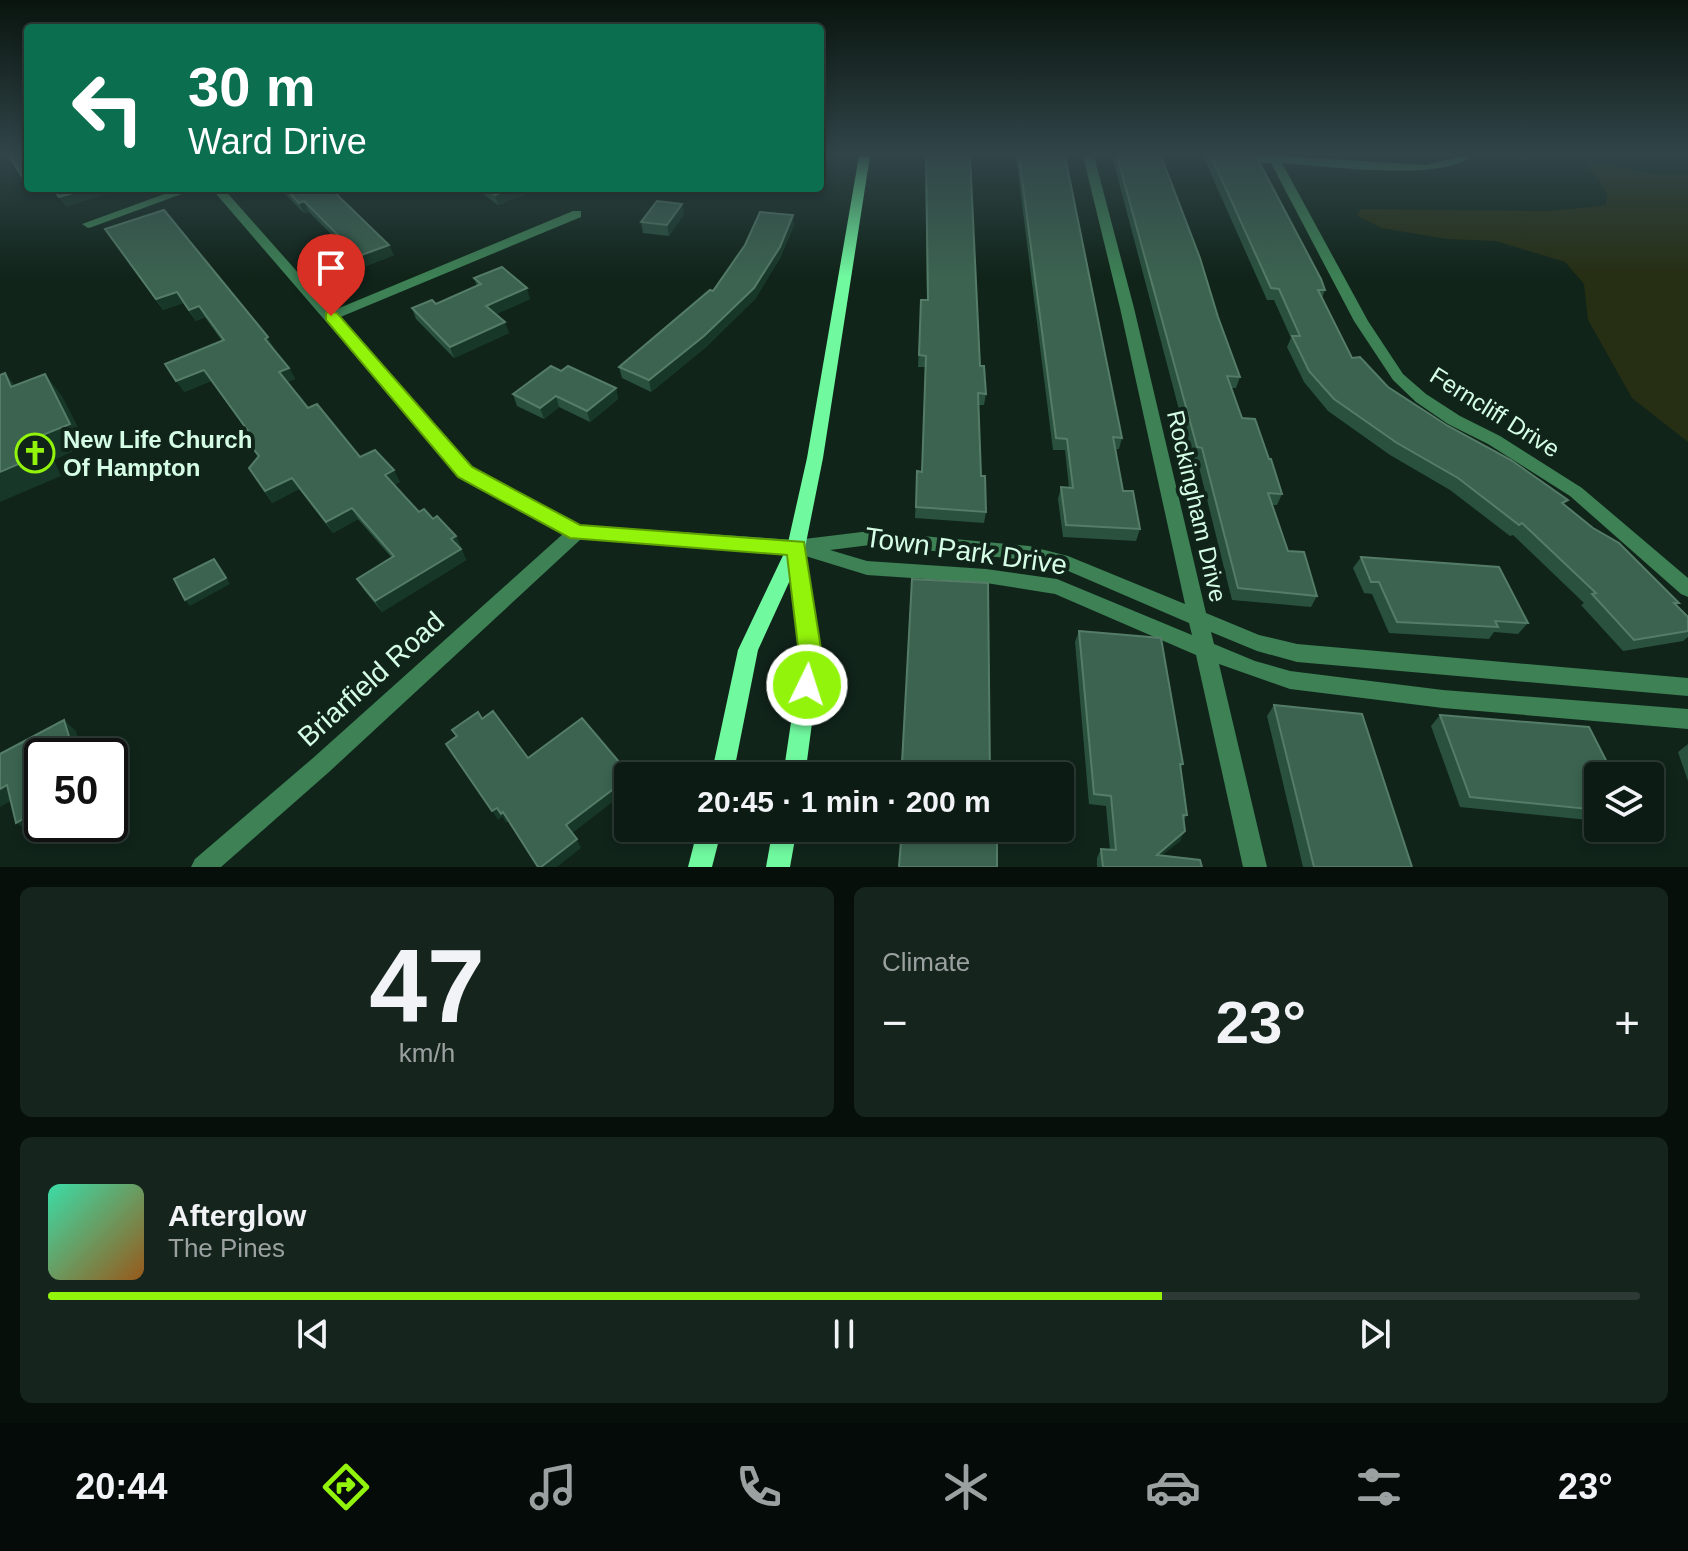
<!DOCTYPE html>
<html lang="en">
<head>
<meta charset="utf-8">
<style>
	:root { --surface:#0c1b14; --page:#15241d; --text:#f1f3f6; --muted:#9aa1a0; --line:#2c3934; --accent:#92f40a }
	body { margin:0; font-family:Helvetica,sans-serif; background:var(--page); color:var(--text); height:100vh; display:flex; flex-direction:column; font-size:30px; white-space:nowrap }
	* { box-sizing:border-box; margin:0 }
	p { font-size:26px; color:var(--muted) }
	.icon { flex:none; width:44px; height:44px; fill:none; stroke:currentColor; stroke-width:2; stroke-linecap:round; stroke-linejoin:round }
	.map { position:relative; height:867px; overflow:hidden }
	.sheet { display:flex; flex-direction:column; gap:20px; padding:20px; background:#070f0b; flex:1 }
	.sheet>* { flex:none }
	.top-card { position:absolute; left:24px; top:24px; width:800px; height:168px; border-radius:8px; box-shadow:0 4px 12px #0003,0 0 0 2px var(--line); background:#0b6e4f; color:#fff; overflow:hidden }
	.buttons { position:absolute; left:1584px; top:762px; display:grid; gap:16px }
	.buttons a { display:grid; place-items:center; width:80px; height:80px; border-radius:8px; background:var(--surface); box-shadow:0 4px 12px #0003,0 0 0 2px var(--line); font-size:40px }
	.speed { position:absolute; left:24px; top:738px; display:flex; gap:16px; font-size:40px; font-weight:700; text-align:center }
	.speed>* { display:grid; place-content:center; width:104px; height:104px; border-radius:50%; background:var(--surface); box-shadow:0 4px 12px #0003,0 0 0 2px var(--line); line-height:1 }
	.speed .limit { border:4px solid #111; border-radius:12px; background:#fff; color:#111 }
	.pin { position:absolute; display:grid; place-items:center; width:68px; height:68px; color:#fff; margin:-82px -34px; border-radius:50% 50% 50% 0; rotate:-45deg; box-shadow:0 0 8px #0007 }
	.pin .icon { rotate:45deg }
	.me { position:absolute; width:88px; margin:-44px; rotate:4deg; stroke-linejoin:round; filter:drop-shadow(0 0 6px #0008) }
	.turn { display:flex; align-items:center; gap:28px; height:168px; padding:0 32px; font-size:36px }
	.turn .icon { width:104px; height:104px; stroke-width:2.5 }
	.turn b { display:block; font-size:56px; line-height:68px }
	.big { font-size:60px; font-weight:700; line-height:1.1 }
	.sheet .widget { flex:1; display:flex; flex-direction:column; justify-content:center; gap:12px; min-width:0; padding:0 28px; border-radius:12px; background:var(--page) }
	.sheet .dial { align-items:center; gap:0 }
	.dial b { font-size:104px; line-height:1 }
	.song { display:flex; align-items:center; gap:24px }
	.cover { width:96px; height:96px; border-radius:12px; background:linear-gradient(135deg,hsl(160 70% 55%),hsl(30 70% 35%)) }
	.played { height:8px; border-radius:4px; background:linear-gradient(90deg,var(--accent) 70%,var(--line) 70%) }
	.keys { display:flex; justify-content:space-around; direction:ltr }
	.heat { display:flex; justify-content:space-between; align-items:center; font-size:44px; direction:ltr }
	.sheet .tiles { flex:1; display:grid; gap:20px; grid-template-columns:1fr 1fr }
	.widget:last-child { grid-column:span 2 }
	.trip { position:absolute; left:614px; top:762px; width:460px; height:80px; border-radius:8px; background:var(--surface); box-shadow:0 4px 12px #0003,0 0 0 2px var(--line); font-weight:700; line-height:80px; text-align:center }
	.menu { display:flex; height:128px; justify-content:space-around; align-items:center; background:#050b08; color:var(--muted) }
	.menu .icon { width:56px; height:56px }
	.menu .selected { color:var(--accent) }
	.menu b { font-size:36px; color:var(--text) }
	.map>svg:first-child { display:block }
	.green { fill:#262e13 }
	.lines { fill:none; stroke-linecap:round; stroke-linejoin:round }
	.street { fill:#3d8155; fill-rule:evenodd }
	.secondary { fill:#70f99f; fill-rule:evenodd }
	.wall { fill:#29513e }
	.shaded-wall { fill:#173728 }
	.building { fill:#3b6350; stroke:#547c67; stroke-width:2 }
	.route { fill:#92f40a; stroke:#5f9f06; stroke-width:2 }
	.labels { text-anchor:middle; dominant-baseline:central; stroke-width:8; stroke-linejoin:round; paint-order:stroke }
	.street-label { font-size:24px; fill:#d5fde6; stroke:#10241a }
	.poi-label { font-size:24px; font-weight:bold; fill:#d5fde6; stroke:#10241a; text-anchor:start }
	.near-street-label { font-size:28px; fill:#d5fde6; stroke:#10241a }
</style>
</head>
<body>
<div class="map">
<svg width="1688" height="867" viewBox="0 0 1688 867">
	<rect width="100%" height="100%" fill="#10241a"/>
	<path class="green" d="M1583,160C1618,165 1654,178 1688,174V442L1632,398L1588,320L1584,284L1565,262L1496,241L1447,239L1382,228L1357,216L1361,209L1549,211L1606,205L1607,193Z"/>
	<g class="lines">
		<g class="street">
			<path d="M1083,156H1094L1134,308L1206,613L1259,635L1297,644L1688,678V696L1297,662L1257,651L1211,632L1214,644L1255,661L1290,671L1443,690L1688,709V729L1443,708L1290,689L1219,664L1267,867H1243L1196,655L1055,594L986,583L867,575L799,554L581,539L329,772L221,867H191L195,859L313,758L564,533L459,476L211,188H223L332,311L573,211H581V217L338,318L471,468L580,525L796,540L870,531L1029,546L1068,556L1185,604L1120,308ZM870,545L1029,560L1059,567L1189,623L1192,635L1057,579L986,569L867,561L830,550Z"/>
			<path d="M1208,156H1279L1426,165C1443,162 1457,156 1473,156C1440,182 1327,166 1282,163L1368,321L1403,374L1426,394L1460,416L1500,436L1582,488L1688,578V597L1681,594L1570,496L1488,444L1448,424L1416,402L1393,380L1354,321L1271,163L1213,159Z"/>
			<path d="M181,188H198L92,227L88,228L82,224Z"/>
		</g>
		<g class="secondary">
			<path d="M859,156H870L823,458L805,548L821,655L805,776H783L801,655L791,578L758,650L733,776H711L738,650L787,547L807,458Z"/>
			<path d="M698,828H722L712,867H688Z"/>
			<path d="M773,828H797L790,867H766Z"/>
		</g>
	</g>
	<g class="wall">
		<path d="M925,156H970L980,366L986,394L984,405H978L981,476L986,512L984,523L915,518L917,471L922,472L925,367H918L921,300H927Z"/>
		<path d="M1016,156H1065L1122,438L1119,449H1116L1123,491L1140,529L1136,541L1063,537L1058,499L1061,487L1069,488L1065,450H1053Z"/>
		<path d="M1112,156H1161L1218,317L1240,377L1236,388H1231L1242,418L1269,459L1282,494L1277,505H1272L1288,551L1317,596L1311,607L1232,600L1197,459H1192Z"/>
		<path d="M1203,156H1256L1325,290L1322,298L1352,358L1388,387L1448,426L1568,500L1564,504L1679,603L1676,605L1688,617V637L1683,641L1623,651L1581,605L1584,603L1513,535L1510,536L1450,490L1390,455L1328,411L1304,382L1287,347L1291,338L1274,300H1267Z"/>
		<path d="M279,188H330L394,255L361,268L344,252L341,244L309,212L304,213Z"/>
		<path d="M475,188H540L498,205Z"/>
		<path d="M684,214L669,236L643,233L641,222Z"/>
		<path d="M794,225L780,258L755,299L706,347L651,392L622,378L619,367Z"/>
		<path d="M105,229L274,348L273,349L289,368L295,379L287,382L308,408L360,457L400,482L394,485L419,512L433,519L456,536L466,560L382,612L364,590L357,579L392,558L358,519L333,533L299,489L272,503L249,468L258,457L244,437L250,435L211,381L184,392L222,341L205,317L196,321L183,303L163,310Z"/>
		<path d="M474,278L530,299L496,314L509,333L454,358L416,319L412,308L436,304L477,286Z"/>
		<path d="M561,371L616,388L618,399L590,422L559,407L544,419L517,406L513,394Z"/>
		<path d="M1361,557L1528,623L1518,634L1494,632L1489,639L1389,633L1372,594L1364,593L1353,568Z"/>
		<path d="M912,579L988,583L905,774L901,773Z"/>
		<path d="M1079,631L1183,764L1180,769L1187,815L1184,820L1180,841L1162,855L1202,867H1097V858L1101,849L1110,850L1106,806L1089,804L1075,642Z"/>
		<path d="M1274,705L1412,867H1303L1267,716Z"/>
		<path d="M1440,715L1598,776V821L1460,807L1431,726Z"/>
		<path d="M1688,744V781L1678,752Z"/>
	</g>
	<g class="shaded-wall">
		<path d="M30,188H46L31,191Z"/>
		<path d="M89,188H126L66,207L59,197Z"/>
		<path d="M512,188H540L498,205L495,195Z"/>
		<path d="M304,201L309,212L304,213L299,203Z"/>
		<path d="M682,204L684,214L669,236L667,225Z"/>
		<path d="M793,215L794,225L780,258L755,299L706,347L651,392L649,380Z"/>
		<path d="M389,245L394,255L361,268L356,257Z"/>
		<path d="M527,288L530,299L490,317L486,306Z"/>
		<path d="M177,292L183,303L163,310L156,299Z"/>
		<path d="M199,306L205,317L196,321L189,310Z"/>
		<path d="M505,322L509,333L454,358L450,347Z"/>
		<path d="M268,337L274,348L271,350L265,339Z"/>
		<path d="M289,368L295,379L285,383L279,372Z"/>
		<path d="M204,370L211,381L184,392L176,381Z"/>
		<path d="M5,373L23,395L11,387Z"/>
		<path d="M45,374L62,396L87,445L54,460L61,476L0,502V472Z"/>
		<path d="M616,388L618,399L590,422L587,411Z"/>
		<path d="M556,396L559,407L544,419L540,408Z"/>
		<path d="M394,470L400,482L391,487L385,475Z"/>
		<path d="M292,478L299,489L272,503L265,491Z"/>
		<path d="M352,508L358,519L333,533L326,522Z"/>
		<path d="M456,536L461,547L456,550L451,539Z"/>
		<path d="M461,549L466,560L382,612L375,601Z"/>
		<path d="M214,559L230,584L190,606L185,600Z"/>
		<path d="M64,720L76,731L84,756H75Z"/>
		<path d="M628,778V790L571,834L566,825Z"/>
		<path d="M7,785L21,795L0,807V789Z"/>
		<path d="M42,808V824H45L31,832L16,823Z"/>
		<path d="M497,808L502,817L498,820L492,811Z"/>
		<path d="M503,812L509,821L506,823L501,814Z"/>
		<path d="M1185,831L1180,841L1151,864L1157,855Z"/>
		<path d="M577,839L581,848L557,867H541Z"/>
	</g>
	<g class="building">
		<path d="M9,156H28V181H25Z"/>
		<path d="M926,156H970L980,366H984L986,394L978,393L981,476H985L986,512L916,507L917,471L922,472L926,356L919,355L921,300H928Z"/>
		<path d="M1019,156H1065L1122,438L1113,437L1123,491H1133L1140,529L1066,525L1061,487L1073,488L1067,439L1056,438Z"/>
		<path d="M1117,156H1161L1200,258L1218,317L1240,377L1227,376L1242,418L1255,419L1269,459H1271L1282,494L1268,493L1288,551L1304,552L1317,596L1238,588L1202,448L1197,447Z"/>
		<path d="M1211,156H1256L1321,279L1325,290H1318L1352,358L1360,357L1388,387L1448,426L1511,460L1568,500L1562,503L1593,528L1619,543L1679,603H1674L1688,617V631L1634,640L1592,594L1596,593L1522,523L1519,525L1458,478L1397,443L1334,399L1309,371L1292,336H1300L1279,289L1271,288Z"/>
		<path d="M53,188H89L59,197Z"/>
		<path d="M285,188H330L389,245L356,257L340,241L343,240L304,201L299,203Z"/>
		<path d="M485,188H512L495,195Z"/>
		<path d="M657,201L682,204L667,225L641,222Z"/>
		<path d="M164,210L268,337L265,339L289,368L279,372L308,408L317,404L360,457L375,450L394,470L385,475L419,512L424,509L433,519L437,516L456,536L451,539L461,549L375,601L357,579L394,556L352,508L326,522L292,478L265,491L249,468L259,456L244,437L251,435L204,370L176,381L165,364L224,340L199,306L189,310L177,292L156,299L105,229Z"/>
		<path d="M760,212L793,215L780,247L754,288L704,336L649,380L619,367L710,290L713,291L745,245Z"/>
		<path d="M502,267L527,288L486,306L505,322L450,347L412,308L432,300L436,304L481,284L474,278Z"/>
		<path d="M551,366L561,371L568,366L616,388L587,411L556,396L540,408L513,394Z"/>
		<path d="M5,373L11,387L45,374L70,424L35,438L42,454L0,472V375Z"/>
		<path d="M1361,557L1499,567L1528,623L1495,621L1498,627L1397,622L1379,582H1371Z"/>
		<path d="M214,559L226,578L185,600L174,579Z"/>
		<path d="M912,579L988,583L990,776H905L906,763H902Z"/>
		<path d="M1079,631L1161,638L1183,764H1180L1187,815H1183L1185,831L1157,855L1200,860L1202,867H1103L1101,849L1116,850L1111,796L1094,794Z"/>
		<path d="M1274,705L1362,714L1412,867H1314Z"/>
		<path d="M493,711L528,758L582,718L631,776H628V778L566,825L577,839L541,867H538L503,812L501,814L497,808L492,811L446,744L457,736L452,730L478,712L482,719Z"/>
		<path d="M1440,715L1589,727L1614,776H1598V810L1470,797Z"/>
		<path d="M64,720L75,756H42V808L16,823L7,785L0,789V754Z"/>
		<path d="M902,828H997V867H899Z"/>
	</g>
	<linearGradient id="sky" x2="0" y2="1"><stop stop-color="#09140e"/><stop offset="0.56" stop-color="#314549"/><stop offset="1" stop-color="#314549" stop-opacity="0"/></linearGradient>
	<rect width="1688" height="277" fill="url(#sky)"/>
	<path class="route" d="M331,311L337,313L472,467L580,525L804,542L822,655L815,693L807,696L798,693L795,685L799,655L787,555L570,538L458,477L326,320V313Z"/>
	<defs>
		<symbol id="church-ring" viewBox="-11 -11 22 22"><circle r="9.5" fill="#10241a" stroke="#92f40a" stroke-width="1.5"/><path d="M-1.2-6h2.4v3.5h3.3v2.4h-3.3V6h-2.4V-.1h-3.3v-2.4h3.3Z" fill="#92f40a"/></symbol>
	</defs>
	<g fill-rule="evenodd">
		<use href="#church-ring" x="13" y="431" width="44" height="44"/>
	</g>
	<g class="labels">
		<g class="street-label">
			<text transform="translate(1495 412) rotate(32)">Ferncliff Drive</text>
			<text transform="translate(1197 506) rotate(77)">Rockingham Drive</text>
		</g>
		<g class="poi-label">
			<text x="63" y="439">New Life Church<tspan x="63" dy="28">Of Hampton</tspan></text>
		</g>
		<g class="near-street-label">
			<text transform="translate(966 551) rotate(8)">Town Park Drive</text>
			<text transform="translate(371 679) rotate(-42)">Briarfield Road</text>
		</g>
	</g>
</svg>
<div class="buttons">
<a><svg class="icon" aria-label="layers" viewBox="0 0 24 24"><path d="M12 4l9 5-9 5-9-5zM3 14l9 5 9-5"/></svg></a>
</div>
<div class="speed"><div class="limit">50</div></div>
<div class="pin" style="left:331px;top:316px;background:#d93025"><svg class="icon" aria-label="arrive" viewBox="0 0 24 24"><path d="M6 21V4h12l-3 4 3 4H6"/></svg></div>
<svg class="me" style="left:807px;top:685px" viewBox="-20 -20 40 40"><circle r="17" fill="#92f40a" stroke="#fff" stroke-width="3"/><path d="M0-11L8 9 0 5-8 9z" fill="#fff"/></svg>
<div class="trip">20:45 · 1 min · 200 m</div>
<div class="top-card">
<div class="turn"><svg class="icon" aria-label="left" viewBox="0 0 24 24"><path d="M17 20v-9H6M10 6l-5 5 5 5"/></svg><div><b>30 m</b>Ward Drive</div></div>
</div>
</div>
<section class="sheet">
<div class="tiles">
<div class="widget dial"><b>47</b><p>km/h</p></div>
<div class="widget"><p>Climate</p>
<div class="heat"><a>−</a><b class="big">23°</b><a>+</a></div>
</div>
<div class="widget">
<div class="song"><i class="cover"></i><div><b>Afterglow</b><p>The Pines</p></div></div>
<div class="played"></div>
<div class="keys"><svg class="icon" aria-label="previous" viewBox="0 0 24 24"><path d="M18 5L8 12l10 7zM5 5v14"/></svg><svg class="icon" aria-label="pause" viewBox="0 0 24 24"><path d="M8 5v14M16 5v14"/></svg><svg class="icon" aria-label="next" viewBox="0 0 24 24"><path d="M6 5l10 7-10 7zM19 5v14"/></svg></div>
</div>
</div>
</section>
<nav class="menu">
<b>20:44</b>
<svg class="icon selected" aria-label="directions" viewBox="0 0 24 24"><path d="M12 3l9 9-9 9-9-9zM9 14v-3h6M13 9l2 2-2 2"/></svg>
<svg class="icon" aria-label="music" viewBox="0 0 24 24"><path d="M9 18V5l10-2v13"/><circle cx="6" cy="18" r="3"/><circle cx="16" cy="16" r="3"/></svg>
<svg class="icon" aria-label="phone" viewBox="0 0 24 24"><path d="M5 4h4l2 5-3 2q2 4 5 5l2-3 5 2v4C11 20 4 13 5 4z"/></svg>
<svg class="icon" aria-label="climate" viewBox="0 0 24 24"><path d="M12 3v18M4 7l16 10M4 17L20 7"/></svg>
<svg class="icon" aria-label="car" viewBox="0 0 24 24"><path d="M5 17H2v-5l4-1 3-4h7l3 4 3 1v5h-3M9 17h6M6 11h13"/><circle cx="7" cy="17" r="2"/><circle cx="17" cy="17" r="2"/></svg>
<svg class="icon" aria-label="filters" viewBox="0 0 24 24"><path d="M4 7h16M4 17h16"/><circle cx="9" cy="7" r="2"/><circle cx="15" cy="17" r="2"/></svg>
<b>23°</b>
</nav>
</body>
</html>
